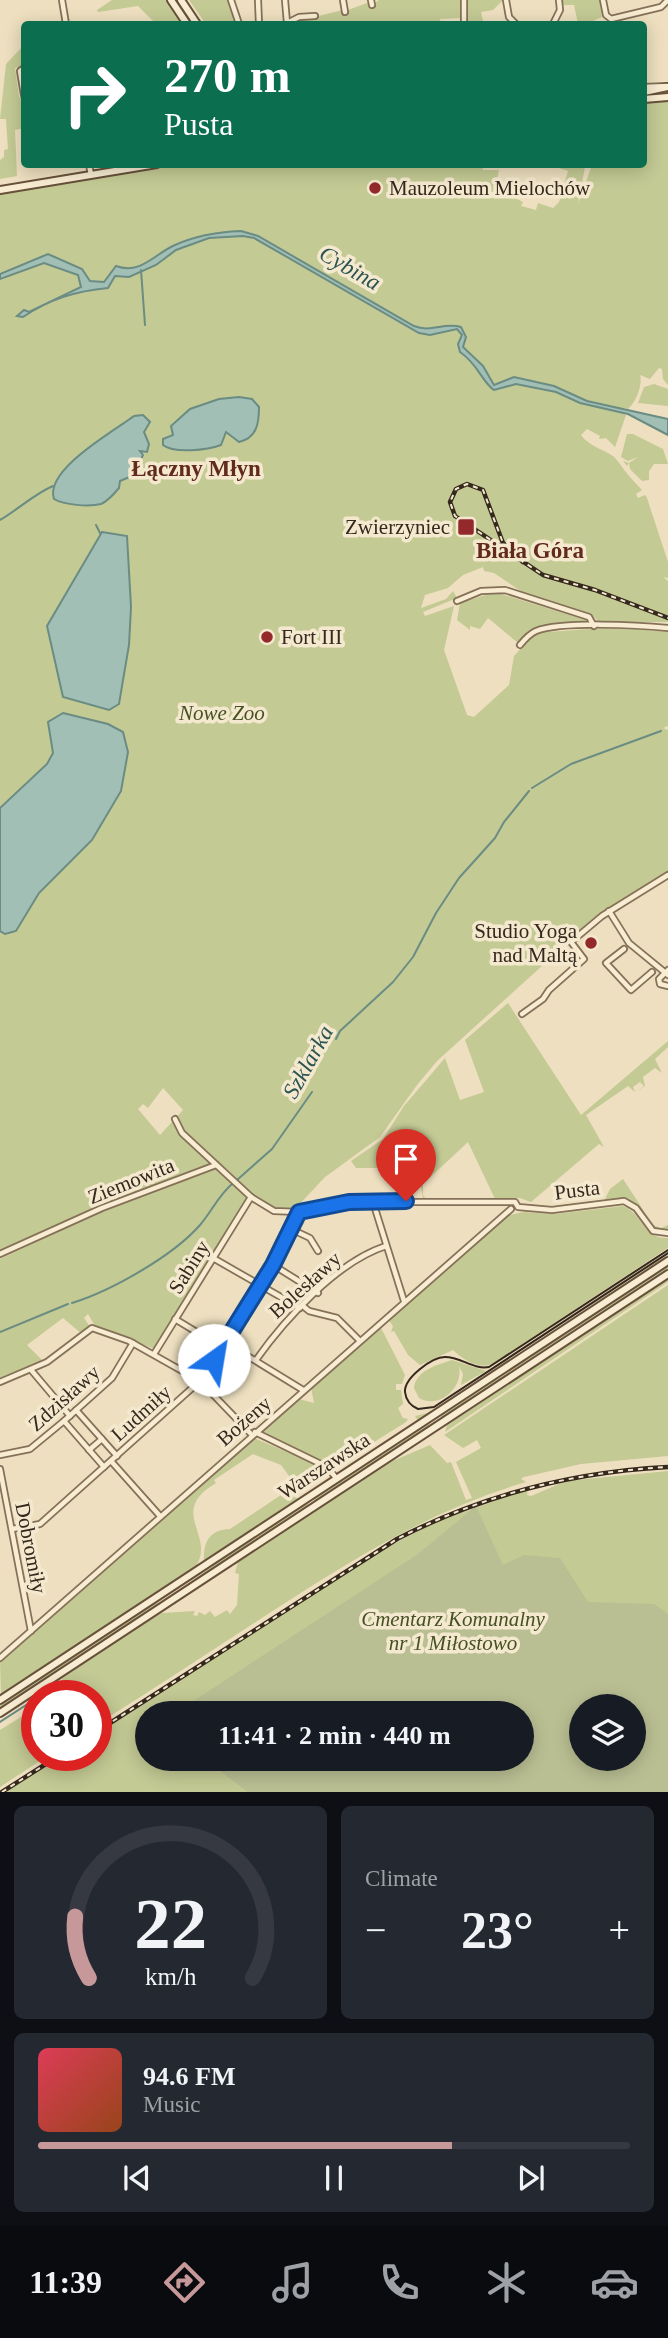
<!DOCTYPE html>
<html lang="en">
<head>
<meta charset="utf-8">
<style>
	:root { --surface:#171b24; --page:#242831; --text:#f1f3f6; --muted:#9ea1a6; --line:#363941; --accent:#c7989a }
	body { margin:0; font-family:"Times New Roman",serif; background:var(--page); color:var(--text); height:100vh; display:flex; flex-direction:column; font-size:26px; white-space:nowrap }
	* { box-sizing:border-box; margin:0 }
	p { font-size:23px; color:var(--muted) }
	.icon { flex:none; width:38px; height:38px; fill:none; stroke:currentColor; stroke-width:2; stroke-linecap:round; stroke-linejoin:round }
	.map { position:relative; height:1792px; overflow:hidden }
	.details { display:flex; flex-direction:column; gap:14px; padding:14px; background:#0d0f14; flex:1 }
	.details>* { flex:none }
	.guide { position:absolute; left:21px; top:21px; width:626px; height:147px; border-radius:7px; box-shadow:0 4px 18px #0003; background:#0b6e4f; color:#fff; overflow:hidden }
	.buttons { position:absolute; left:569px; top:1694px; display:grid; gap:14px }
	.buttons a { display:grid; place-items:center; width:77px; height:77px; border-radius:50%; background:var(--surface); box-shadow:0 4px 18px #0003; font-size:35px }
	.speed { position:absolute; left:21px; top:1680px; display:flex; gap:14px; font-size:35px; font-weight:700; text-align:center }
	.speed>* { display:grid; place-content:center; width:91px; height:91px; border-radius:50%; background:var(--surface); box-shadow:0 4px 18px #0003; line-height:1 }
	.speed .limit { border:10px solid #d22; background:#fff; color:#111 }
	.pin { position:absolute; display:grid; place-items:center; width:60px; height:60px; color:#fff; margin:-72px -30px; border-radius:50% 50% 50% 0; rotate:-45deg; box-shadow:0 0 7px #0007 }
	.pin .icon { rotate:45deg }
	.me { position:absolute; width:77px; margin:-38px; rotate:32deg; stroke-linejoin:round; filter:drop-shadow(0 0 5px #0008) }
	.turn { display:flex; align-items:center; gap:24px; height:147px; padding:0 28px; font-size:32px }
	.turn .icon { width:91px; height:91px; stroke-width:2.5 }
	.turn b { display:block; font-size:49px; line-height:60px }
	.big { font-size:52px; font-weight:800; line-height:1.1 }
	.details .card { flex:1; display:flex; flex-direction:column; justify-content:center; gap:10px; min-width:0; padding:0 24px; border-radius:10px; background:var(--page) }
	.details .dial { align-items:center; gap:0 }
	.dial svg { height:182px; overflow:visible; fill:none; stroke:var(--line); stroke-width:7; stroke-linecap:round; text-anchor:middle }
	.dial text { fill:var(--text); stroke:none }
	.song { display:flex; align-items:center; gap:21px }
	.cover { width:84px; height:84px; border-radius:10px; background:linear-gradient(135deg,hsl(350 70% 55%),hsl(20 70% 35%)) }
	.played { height:7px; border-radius:4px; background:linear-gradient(90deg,var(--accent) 70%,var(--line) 70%) }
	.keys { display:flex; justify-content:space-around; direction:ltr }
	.heat { display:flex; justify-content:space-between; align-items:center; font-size:38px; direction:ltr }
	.details .tiles { flex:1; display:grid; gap:14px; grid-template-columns:1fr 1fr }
	.card:last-child { grid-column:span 2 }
	.trip { position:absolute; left:135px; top:1701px; width:399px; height:70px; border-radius:35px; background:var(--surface); box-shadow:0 4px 18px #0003; font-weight:800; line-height:70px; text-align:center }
	.tabs { display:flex; height:112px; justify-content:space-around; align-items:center; background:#090b0e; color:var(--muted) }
	.tabs .icon { width:49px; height:49px }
	.tabs .selected { color:var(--accent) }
	.tabs b { font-size:32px; color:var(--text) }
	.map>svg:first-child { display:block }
	.green { fill:#c4ca94; fill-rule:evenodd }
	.cemetery { fill:#babf93; fill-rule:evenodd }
	.water { fill:#a2bfb6; stroke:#6a8c83; stroke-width:2 }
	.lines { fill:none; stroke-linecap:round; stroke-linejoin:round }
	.stream { stroke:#6a8c83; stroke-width:2 }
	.street-casing { stroke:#857058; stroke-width:8 }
	.secondary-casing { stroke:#67513b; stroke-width:10 }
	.street { stroke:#f8ecd2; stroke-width:4.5 }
	.secondary { stroke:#f8ecd2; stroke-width:6 }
	.tram { stroke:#35281c; stroke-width:2 }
	.rail-casing { stroke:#35281c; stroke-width:4.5 }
	.rail { stroke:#f4e9cf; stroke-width:2; stroke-dasharray:5; stroke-linecap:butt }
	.route-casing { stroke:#114b97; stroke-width:18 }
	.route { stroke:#1a73e8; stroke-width:12 }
	.poi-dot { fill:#93292a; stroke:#f4e9cf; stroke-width:2.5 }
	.labels { text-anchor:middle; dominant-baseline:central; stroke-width:7; stroke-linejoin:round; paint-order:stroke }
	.poi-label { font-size:21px; fill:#35281c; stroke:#f4e9cf; text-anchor:start }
	.park-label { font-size:21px; font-style:italic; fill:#465123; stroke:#f4e9cf }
	.street-label { font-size:21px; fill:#35281c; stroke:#f4e9cf }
	.water-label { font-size:23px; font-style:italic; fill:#2c5452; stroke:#f4e9cf }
	.neighbourhood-label { font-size:23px; font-weight:bold; fill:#612a1c; stroke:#f4e9cf }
</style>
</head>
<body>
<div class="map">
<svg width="668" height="1792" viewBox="0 0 668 1792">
	<rect width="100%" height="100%" fill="#eddfbf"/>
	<g class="green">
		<path d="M112,0H168L183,24H156L138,6L98,12L97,10Z"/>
		<path d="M189,0H229L237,24H206Z"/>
		<path d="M379,0H461V18L440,19L441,24H431L430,21L419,24H370L369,22L317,24L312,19L315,24L298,21L343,10L347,13L348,10L367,3L372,5Z"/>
		<path d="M467,0H503L493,10L481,12L483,21L467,24Z"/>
		<path d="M561,0H600L602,17L593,21V24H578L574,5H562Z"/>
		<path d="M24,45V66L15,68L19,97L24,98V128L15,130L17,176L0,179V160L4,157V150L8,149L6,119H0L6,64Z"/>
		<path d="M668,99V385L663,379L662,369L659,368L650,379L640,375C643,385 636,402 628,409L623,408L621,412L626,415L615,447L606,438L599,439L600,436L587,429L581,435C590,448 610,451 616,459C624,470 632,480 642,490L636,494L638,498L645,495L647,498L668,562V578L663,577L668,581V622H599L593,616L525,594L494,573L484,571L483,567L463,575L448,588L425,595L421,608L446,599L453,591L457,598L423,612L425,616L454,606L444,650L467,715L474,717L509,685L514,656L535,633L616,627L668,632V726L663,728L668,730V873L596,917L437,1061L417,1085L380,1137L325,1177L295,1209C254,1221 242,1169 215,1164L109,1203L0,1252V194L180,165L482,164L483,170H499L495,188L523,202L521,206L536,210L538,203L553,208L559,202L568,171L550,165H589L585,167L578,204L592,165L644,164V101ZM163,1088L183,1110L160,1135L138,1109L143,1104L148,1108Z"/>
		<path d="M654,384L668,389V406L638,403L644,387Z"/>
		<path d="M627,434H633L663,449L668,464H654L649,471V480L642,481L630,469L629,463L627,466L623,461L629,463L638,457L628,461L621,457Z"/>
		<path d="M495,592L589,621V623L529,633L518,643L488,618L480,629L470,626V630L457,620L460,603Z"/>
		<path d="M508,1003L581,1115L668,1041V1047L655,1059L662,1073L655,1068L643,1077L645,1086L637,1091L644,1086L640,1082L633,1087L635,1092L628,1086L586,1115L604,1147L599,1144L531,1202L520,1198L495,1199L468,1142L423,1184V1195L426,1199L423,1198L420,1182L410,1190L403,1168H356L351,1161L383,1139L404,1106L445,1058L460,1100L484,1092L465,1040Z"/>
		<path d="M216,1168L247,1198L155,1349L95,1326L88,1314L84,1318L90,1327L82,1334L63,1318L27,1345L44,1362L0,1380V1259L133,1197Z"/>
		<path d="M623,1179L653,1225L661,1228L668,1225V1231L652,1227L631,1201L605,1199L610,1189Z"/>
		<path d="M623,1206C643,1213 642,1239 668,1238V1248L492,1364C478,1370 461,1358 453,1350L420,1365L408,1355L394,1331L391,1332L393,1326L388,1319L505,1216L524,1212L555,1214Z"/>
		<path d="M668,1254V1258L419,1422L415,1416L432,1412Z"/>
		<path d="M668,1264V1271L439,1421L442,1415Z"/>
		<path d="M668,1279V1282L445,1432L447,1425Z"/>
		<path d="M668,1285V1456L581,1464L524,1477L521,1479L526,1482C431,1510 355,1558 271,1612C213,1650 155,1688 96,1725V1696H50L63,1678L115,1640L162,1613L195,1611L193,1615L197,1616L199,1612L205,1615L210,1611L215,1617L227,1610L230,1614L237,1605L239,1574L235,1573L238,1562L381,1466L430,1445L447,1463L451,1462L466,1500L472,1498L456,1462L481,1448L477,1440L463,1448L444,1435Z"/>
		<path d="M380,1326L405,1375L402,1384H396V1390H401L403,1404L398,1408L403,1418L408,1419L406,1422L331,1469L261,1433L299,1399L314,1403L311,1387Z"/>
		<path d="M452,1360L486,1371L461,1385L463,1374L459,1366C464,1387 439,1410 419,1398L414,1388C416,1369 441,1364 452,1360Z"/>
		<path d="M426,1423L433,1426L316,1502L313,1498Z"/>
		<path d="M254,1438L329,1470L299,1490L290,1486L292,1480L281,1465L253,1454L214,1480L216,1483C167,1512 216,1535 196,1566L1,1694L0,1661Z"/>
		<path d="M668,1471V1792H478L522,1759L543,1706L280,1646L175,1713H147V1759H204L247,1792H6L63,1755H96V1734L376,1553L436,1522L528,1489L527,1495L531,1496L566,1481ZM581,1706H634V1759H581Z"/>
		<path d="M284,1493L301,1500L204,1563C203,1543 208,1530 230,1529Z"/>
		<path d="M304,1503H308L307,1506L164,1600Z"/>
		<path d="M155,1601L159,1606L0,1709V1704Z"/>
		<path d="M37,1707V1755H49L0,1787V1730Z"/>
	</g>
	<path class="cemetery" d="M476,1506L503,1565L524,1555L560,1558L588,1602L654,1604L668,1614V1792H247L204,1759H522V1713H175L418,1554ZM581,1706H634V1759H581Z"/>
	<g class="water">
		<path d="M241,231L258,236L414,326C431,333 444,322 461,327L466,337L463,347L483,366L494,385L514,377L554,386L587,401L668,419V435L628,414L580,403L556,392L516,384L494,390C482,382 478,364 460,352L458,344L462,335L457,329L430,335L419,333L254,238L243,236L209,238L176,250L156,265L129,277L115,276L108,288C76,291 50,299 23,317L17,316L24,310L29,312L81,287L78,275L44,263L0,279V274L48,254L82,269L90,281L104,282L116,266C141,275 154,254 175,245C197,235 218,232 241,231Z"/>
		<path d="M239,397L252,399L259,407C259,423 257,438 239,442L226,432L221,445C208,450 174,454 163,445V439L173,435L171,426L190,409L219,399Z"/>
		<path d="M143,415L150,422L144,432L149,444L147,452L140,451L143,455L132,476L120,481L119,488C114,494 108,501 101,504C89,507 64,505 54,499C44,470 114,431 134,416Z"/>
		<path d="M102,532L127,536L131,607L129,645L119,704L109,710L63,697L47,626Z"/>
		<path d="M63,713L108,724L123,732L128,752L121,791L92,840L39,893L16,931L5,934L0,931V808L47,764L53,753L48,722Z"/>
	</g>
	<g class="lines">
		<g class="stream">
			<path d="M141,270L145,325"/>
			<path d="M0,520C19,509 34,494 53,486"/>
			<path d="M96,525L100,533"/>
			<path d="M532,788L571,764L661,731"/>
			<path d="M336,1039L340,1031L393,982L413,957L436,913L459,878L495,838L504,822L529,791"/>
			<path d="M237,1180L272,1149L312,1092"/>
			<path d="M72,1303C111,1291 173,1256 200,1225C212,1211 218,1196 233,1183"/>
			<path d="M0,1332L68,1304"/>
			<path d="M39,1696L57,1682"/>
			<path d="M0,1722L37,1698"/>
		</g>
		<defs>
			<g id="street">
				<path d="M62,0L66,24"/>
				<path d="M231,0L239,24"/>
				<path d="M258,0L259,24"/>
				<path d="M285,0L287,23"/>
				<path d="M343,0L345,12"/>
				<path d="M371,0L372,5"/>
				<path d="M464,0V24"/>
				<path d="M506,0L509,17L516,24"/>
				<path d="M603,0L606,15L611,19L661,7L668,0"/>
				<path d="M285,24L299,17L315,16"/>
				<path d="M553,24L560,10L559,0"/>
				<path d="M644,87L667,86"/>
				<path d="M24,95L20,71L24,68"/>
				<path d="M89,164L91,175"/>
				<path d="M457,601L481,591L505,590L589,617L594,626"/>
				<path d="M520,645C525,639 529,634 536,631C562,621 639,625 668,628"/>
				<path d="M609,911L629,943L668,975"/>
				<path d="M624,949L606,963L631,990L652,972"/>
				<path d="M668,970L659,979L660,984L668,986"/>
				<path d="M522,1014L543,999L549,990L584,959L571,942L602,916L668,875"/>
				<path d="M175,1119L182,1133L251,1197L274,1211L299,1212L349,1202H515L518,1207L552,1210L624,1201L636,1208L653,1231L668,1233"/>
				<path d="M373,1202L404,1301"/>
				<path d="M291,1229L310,1238L318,1251"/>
				<path d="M0,1254L102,1208L216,1165"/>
				<path d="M213,1258L300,1308"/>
				<path d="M273,1265L318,1293"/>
				<path d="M303,1306L309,1311L337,1318L359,1340"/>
				<path d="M175,1319L218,1345L228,1344L303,1390"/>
				<path d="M154,1354L251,1197"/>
				<path d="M256,1360C285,1319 338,1261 386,1246"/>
				<path d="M32,1371L70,1416"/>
				<path d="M0,1382L47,1362L92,1328L129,1341L200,1381L252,1435"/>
				<path d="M76,1410L117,1456"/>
				<path d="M64,1421L104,1467"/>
				<path d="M255,1432L327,1467L337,1479"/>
				<path d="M89,1450L102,1439"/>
				<path d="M0,1455L30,1449L64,1421L112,1378L133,1343"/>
				<path d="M111,1461L160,1516"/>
				<path d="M0,1469L31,1631"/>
				<path d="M12,1529L40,1524L200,1381L273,1265L299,1212"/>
				<path d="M0,1658L511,1209"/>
			</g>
			<g id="secondary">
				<path d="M171,0L187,24"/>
				<path d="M181,0L197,24"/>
				<path d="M644,92L668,87"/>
				<path d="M644,99L668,97"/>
				<path d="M0,190L157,164"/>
				<path d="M0,1700L668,1261"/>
				<path d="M0,1713L668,1274"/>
			</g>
		</defs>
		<use href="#street" class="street-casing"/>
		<use href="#secondary" class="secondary-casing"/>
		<use href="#street" class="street"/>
		<use href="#secondary" class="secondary"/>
		<path class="tram" d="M668,1250L489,1367C474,1370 461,1357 445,1357C432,1357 404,1378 405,1392C406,1401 411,1406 418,1409L434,1407L668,1253"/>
		<defs>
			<g id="rail">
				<path d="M523,562L503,543L483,490L467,484L456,489L450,502L455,516L543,575L595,590L668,618"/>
				<path d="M96,1732L397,1539C482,1495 572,1472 668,1467"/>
				<path d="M2,1792L60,1755"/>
			</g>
		</defs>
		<use href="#rail" class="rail-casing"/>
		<use href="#rail" class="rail"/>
	</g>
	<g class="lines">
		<defs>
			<path id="route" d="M214,1360L273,1265L299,1212L349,1202L406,1201"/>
		</defs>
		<use href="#route" class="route-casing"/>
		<use href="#route" class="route"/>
	</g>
	<g class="poi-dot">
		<circle cx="375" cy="188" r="7"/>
		<rect x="457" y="518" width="18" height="18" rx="3.5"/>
		<circle cx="267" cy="637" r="7"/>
		<circle cx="591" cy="943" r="7"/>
	</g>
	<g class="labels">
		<g class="poi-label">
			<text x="389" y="188">Mauzoleum Mielochów</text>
			<text x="450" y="527" text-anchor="end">Zwierzyniec</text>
			<text x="281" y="637">Fort III</text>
			<text x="577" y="931" text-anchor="end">Studio Yoga<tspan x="577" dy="24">nad Maltą</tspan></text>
		</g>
		<g class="park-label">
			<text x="222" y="713">Nowe Zoo</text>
			<text x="453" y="1619">Cmentarz Komunalny<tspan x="453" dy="24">nr 1 Miłostowo</tspan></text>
		</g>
		<g class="street-label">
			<text transform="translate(131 1181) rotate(-22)">Ziemowita</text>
			<text transform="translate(577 1190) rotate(-7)">Pusta</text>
			<text transform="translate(189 1267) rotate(-58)">Sabiny</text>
			<text transform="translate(305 1285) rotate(-42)">Bolesławy</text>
			<text transform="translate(64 1398) rotate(-42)">Zdzisławy</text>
			<text transform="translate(141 1413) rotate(-42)">Ludmiły</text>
			<text transform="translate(244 1421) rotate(-41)">Bożeny</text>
			<text transform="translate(324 1466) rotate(-33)">Warszawska</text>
			<text transform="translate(31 1548) rotate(79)">Dobromiły</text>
		</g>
		<g class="water-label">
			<text transform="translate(350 268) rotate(30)">Cybina</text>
			<text transform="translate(308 1062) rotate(-61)">Szklarka</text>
		</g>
		<g class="neighbourhood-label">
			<text x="196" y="468">Łączny Młyn</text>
			<text x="530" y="550">Biała Góra</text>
		</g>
	</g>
</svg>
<div class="buttons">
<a><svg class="icon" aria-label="layers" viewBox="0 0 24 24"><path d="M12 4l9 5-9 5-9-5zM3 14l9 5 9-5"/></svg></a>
</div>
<div class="speed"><div class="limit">30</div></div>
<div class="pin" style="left:406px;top:1201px;background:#d93025"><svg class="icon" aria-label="arrive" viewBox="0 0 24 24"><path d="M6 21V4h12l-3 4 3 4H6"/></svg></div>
<svg class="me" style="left:214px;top:1360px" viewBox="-20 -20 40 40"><circle r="19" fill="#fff"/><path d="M0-13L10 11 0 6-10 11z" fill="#1a73e8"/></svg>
<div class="trip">11:41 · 2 min · 440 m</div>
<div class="guide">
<div class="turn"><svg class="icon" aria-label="right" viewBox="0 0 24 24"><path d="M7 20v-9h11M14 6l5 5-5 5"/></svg><div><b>270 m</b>Pusta</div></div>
</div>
</div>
<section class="details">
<div class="tiles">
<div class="card dial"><svg viewBox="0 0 100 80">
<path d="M14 69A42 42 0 1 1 86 69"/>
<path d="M14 69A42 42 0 0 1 8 42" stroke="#c7989a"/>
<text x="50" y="56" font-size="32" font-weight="700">22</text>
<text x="50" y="72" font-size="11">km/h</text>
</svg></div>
<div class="card"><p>Climate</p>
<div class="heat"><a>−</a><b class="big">23°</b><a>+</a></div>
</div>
<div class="card">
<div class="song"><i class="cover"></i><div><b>94.6 FM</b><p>Music</p></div></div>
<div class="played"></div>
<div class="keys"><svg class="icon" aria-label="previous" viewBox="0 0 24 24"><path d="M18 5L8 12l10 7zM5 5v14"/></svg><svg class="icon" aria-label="pause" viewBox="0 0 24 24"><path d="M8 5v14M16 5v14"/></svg><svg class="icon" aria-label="next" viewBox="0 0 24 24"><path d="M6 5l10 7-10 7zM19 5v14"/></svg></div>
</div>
</div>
</section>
<nav class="tabs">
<b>11:39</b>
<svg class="icon selected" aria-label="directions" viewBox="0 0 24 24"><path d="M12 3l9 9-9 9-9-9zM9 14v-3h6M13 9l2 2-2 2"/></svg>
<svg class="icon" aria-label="music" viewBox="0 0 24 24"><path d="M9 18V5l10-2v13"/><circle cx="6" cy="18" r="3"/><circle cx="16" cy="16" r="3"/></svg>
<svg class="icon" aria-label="phone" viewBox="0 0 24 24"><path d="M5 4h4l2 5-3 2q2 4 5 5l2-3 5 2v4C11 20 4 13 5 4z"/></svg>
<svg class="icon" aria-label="climate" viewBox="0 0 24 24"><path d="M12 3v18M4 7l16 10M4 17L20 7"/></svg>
<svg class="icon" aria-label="car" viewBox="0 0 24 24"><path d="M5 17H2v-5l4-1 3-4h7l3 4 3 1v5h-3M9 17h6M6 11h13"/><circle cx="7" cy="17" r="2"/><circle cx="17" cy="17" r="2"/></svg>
</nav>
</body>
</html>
